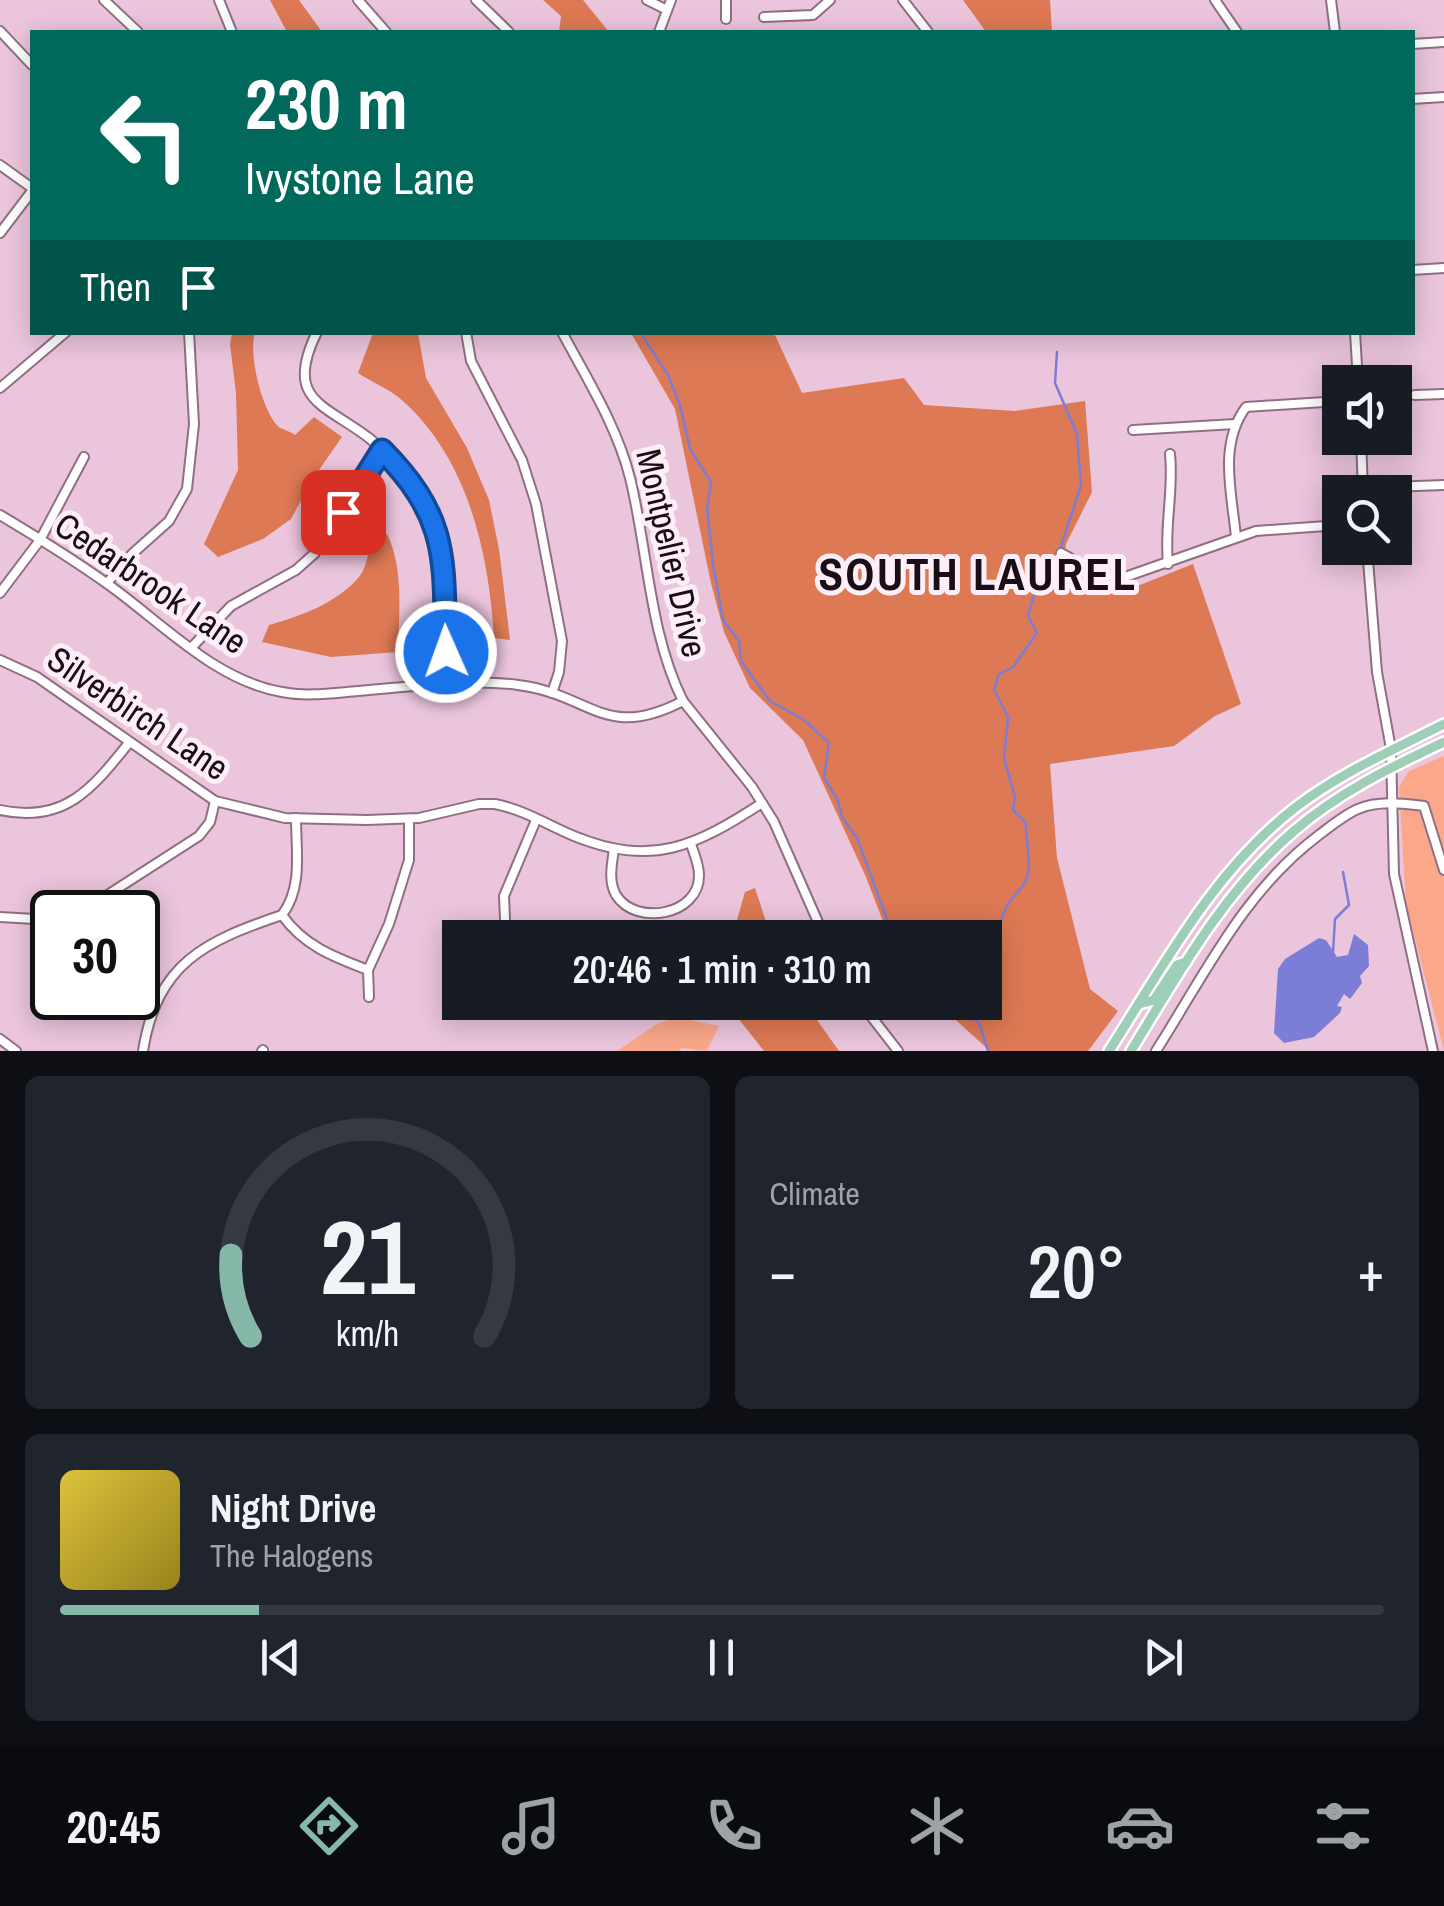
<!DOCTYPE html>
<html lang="en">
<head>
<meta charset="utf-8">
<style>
	:root { --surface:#171b24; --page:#20242c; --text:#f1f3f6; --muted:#9ea1a6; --line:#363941; --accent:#85b8a9 }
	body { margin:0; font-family:"Archivo Narrow",sans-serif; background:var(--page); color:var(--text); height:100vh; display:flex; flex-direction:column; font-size:38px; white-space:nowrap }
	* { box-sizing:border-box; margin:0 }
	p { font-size:32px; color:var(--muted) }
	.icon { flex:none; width:55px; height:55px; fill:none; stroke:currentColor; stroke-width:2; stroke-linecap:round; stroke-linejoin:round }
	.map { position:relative; height:1051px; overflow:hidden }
	.sheet { display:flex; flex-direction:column; gap:25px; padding:25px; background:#0d0f14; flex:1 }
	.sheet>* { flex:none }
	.top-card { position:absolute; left:30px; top:30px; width:1385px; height:305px; border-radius:0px; box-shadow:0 5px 25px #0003; background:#00695c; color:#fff; overflow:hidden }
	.fabs { position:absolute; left:1322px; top:365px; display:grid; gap:20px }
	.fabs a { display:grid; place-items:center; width:90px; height:90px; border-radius:0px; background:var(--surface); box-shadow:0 5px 25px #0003; font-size:50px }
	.speed { position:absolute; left:30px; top:890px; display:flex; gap:20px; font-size:50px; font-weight:700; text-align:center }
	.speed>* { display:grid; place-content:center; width:130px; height:130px; border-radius:50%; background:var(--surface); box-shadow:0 5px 25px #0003; line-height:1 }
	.speed .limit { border:5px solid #111; border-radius:15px; background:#fff; color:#111 }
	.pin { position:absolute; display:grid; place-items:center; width:85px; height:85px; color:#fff; margin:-42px; border-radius:20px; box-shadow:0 5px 15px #0006 }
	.me { position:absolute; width:110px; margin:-55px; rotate:358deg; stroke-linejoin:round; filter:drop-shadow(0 0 8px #0008) }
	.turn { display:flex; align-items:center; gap:35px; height:210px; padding:0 50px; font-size:45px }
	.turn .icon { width:130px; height:130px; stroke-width:2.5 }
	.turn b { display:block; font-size:70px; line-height:85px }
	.then { display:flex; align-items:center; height:95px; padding:0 50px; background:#0003; gap:20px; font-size:38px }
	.big { font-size:75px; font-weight:600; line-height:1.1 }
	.sheet .card { flex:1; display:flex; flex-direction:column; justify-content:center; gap:15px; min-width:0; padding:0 35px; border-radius:15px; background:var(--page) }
	.sheet .dial { align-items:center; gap:0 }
	.dial svg { height:260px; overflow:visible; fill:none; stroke:var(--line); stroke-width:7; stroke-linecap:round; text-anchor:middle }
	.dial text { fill:var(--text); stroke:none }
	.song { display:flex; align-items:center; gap:30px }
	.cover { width:120px; height:120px; border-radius:15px; background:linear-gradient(135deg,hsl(50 70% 55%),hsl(50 70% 35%)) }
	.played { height:10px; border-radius:5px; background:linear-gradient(90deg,var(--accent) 15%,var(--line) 15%) }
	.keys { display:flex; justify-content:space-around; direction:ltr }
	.heat { display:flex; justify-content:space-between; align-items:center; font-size:55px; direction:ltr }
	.sheet .tiles { flex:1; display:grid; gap:25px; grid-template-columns:1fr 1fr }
	.card:last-child { grid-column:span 2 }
	.trip { position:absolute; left:442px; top:920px; width:560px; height:100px; border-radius:0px; background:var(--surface); box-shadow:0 5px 25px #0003; font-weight:600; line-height:100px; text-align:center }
	.dock { display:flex; height:160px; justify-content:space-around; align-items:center; background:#090b0e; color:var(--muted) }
	.dock .icon { width:70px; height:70px }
	.dock .active { color:var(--accent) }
	.dock b { font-size:45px; color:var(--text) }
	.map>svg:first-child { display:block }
	.green { fill:#fba88a }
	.forest { fill:#dd7954 }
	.water { fill:#7b7dd7 }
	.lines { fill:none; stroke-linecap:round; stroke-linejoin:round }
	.stream { stroke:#7b7dd7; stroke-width:2.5 }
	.minor-casing { stroke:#906e83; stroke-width:12 }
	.major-casing { stroke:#fff; stroke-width:14 }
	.minor { stroke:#fff; stroke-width:8 }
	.major { stroke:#9eceb7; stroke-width:9 }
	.route-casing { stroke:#114b97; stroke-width:25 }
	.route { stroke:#1a73e8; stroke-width:18 }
	.labels { text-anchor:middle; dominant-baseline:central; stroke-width:10; stroke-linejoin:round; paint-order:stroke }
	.street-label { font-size:35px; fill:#1a0e16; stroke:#feeef7 }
	.district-label { font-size:45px; font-weight:bold; letter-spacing:2.5px; fill:#1a0e16; stroke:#feeef7 }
</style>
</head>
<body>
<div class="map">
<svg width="1444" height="1051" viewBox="0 0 1444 1051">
	<rect width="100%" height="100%" fill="#ebc5dc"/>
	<g class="green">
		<path d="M1444,756V1051L1406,904L1399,787L1409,771Z"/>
		<path d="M675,1017L719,1026L707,1051L681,1048L680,1051H617L657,1024Z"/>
	</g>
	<g class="forest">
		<path d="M270,0H299L322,32H287Z"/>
		<path d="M543,0H583L609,32H559L561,16Z"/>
		<path d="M963,0H1050L1052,32H986Z"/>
		<path d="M232,333H255C248,354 262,413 280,428C281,428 295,434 295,435L314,417L342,437L312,480L291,519L263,539L218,557L204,544L238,470L236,393L230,344Z"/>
		<path d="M373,333H418L426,378L467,448L489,500L499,549L510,640L494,638C489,555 469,461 404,402C392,390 373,383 358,373Z"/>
		<path d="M631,333H774L802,393L904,378L924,405L1015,411L1085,401L1092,492L1066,544L1063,567L1108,588L1140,585L1193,564L1241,704L1215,716L1174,746L1050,764L1057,858L1090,989L1118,1011L1088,1051H990L937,1003L985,1002V938L889,937L866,877L803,740L750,688L724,632L711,583L675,409Z"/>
		<path d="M387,534C404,568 399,615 398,652L331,657L262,642L269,625C301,616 337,603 359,577C367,568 368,551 372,539Z"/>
		<path d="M755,888L771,937H726L734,930L745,892Z"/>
		<path d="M726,1003H805L839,1051H764Z"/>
	</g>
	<path class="water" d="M1354,934L1368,945L1369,966L1360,976L1362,983L1350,999L1344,994L1337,1006L1342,1007L1340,1013L1314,1037L1284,1043L1274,1033L1278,969L1285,959L1319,938L1326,940L1337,957L1348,955Z"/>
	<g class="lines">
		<g class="stream">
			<path d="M640,332L668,375L680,405L690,449L711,482L707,509L713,563L723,620L739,641L741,661L770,701L804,720L829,743L824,777L838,801L842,817L857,838L894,938"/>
			<path d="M1057,352L1055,383L1077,434L1081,486L1061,546"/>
			<path d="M1333,952L1335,919L1349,905L1343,872"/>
			<path d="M985,958C999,939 997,925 1007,906C1012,897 1022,889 1026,880C1033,864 1025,840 1026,823L1013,810L1015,797L1004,758L1008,717L994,689L999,674L1013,667L1037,633L1028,616C1033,594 1042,574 1056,558"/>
			<path d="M944,1002L956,1006"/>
			<path d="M961,1002L959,1007L979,1023L988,1051"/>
		</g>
		<defs>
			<g id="minor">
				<path d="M104,0L138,32"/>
				<path d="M219,0L232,32"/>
				<path d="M358,0L386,32"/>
				<path d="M476,0L509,32"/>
				<path d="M647,0L667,10"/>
				<path d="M726,0V19"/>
				<path d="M903,0L928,32"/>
				<path d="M1215,0L1237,32"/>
				<path d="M1331,0L1335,32"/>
				<path d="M764,17L813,15L830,0"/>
				<path d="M0,31L32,65"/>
				<path d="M659,32L671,0"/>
				<path d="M1412,44L1444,42"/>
				<path d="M1412,99L1444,97"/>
				<path d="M0,165L32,188"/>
				<path d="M0,233L32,191"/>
				<path d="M1412,270L1444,268"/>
				<path d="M317,332C283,401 325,404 369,438C395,459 419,486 432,516C452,563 445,635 448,686"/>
				<path d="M466,332L471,361L522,460L536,504L562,641L559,672L552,693"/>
				<path d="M562,332C587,379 617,426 630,478C648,551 649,633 683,701L752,787L774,822L825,938"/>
				<path d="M1355,332L1358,382"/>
				<path d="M0,388L66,332"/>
				<path d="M1415,395L1444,394"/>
				<path d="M1133,430L1235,424"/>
				<path d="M1361,438L1363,492"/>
				<path d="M1363,488L1444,485"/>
				<path d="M0,515C37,537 74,560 109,585C162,623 216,681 282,692C307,697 333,693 358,691C408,687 469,678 518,685C591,694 604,742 683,701"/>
				<path d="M1236,537C1232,494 1218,445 1246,407L1340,401"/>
				<path d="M1367,548L1377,672L1391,749L1394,874L1433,1051"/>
				<path d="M1061,553L1099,574L1125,577L1256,531L1340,525"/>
				<path d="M1168,564C1164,526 1174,491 1170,454"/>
				<path d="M107,583L132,554L169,521L187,489L194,424L189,332"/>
				<path d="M0,593L40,540L84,457"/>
				<path d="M191,648L231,606L296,570L315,553L382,450"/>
				<path d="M0,660L37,677L215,801L285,818L367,820L419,818L479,804H495C522,809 548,825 574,836C652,868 696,846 762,803"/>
				<path d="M0,810C64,824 92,789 128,744"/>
				<path d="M614,849C612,864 608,881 616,895C636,927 700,915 699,875C699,864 694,854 691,844"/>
				<path d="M81,912L199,836L210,822L215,801"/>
				<path d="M282,915C304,946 334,957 368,970"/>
				<path d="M0,917L52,920"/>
				<path d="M505,919L504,896L536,820"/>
				<path d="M369,997L368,970L389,924L409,860V819"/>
				<path d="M860,1002L898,1051"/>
				<path d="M0,1039L16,1051"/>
				<path d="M143,1051C157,963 205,941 282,915C303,888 296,850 296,818"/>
				<path d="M262,1051L263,1050"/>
				<path d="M1156,1051C1205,974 1244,891 1319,835C1331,826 1344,815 1358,809C1379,800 1406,804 1424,806L1444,870"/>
			</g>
			<g id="major">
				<path d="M1139,1004L1154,1000L1177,965L1186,962"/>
				<path d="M1109,1051C1164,965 1214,870 1296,807C1342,772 1393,750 1444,724"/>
				<path d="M1131,1051C1178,974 1224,891 1294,831C1338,793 1391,767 1444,742"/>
			</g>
		</defs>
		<use href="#minor" class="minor-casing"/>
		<use href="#major" class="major-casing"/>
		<use href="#minor" class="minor"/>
		<use href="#major" class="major"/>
	</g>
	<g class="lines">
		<defs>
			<path id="route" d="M343,512L382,450C451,520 443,560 446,652"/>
		</defs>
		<use href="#route" class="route-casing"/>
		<use href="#route" class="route"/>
	</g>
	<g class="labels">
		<g class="street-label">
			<text transform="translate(672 553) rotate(77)">Montpelier Drive</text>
			<text transform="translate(151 583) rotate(34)">Cedarbrook Lane</text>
			<text transform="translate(138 713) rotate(34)">Silverbirch Lane</text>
		</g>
		<g class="district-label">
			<text x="978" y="573">SOUTH LAUREL</text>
		</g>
	</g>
</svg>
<div class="fabs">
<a><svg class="icon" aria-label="sound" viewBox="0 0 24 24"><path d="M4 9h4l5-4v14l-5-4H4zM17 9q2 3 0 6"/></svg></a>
<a><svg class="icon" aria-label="search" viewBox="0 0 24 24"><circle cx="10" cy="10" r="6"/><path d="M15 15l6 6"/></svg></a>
</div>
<div class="speed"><div class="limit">30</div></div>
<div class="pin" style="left:343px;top:512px;background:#d93025"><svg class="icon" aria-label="arrive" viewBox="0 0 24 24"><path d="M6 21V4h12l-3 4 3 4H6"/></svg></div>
<svg class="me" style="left:446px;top:652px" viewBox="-20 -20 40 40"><circle r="17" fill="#1a73e8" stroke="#fff" stroke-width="3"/><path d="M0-11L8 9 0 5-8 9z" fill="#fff"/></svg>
<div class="trip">20:46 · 1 min · 310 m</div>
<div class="top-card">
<div class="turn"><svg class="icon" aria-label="left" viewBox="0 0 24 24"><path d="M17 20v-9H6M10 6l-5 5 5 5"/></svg><div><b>230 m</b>Ivystone Lane</div></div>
<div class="then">Then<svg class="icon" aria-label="arrive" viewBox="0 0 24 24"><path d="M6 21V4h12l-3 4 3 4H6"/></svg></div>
</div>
</div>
<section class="sheet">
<div class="tiles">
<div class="card dial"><svg viewBox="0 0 100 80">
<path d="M14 69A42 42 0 1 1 86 69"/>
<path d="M14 69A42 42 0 0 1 8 44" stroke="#85b8a9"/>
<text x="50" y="56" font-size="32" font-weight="700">21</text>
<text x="50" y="72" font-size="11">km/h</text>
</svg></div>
<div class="card"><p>Climate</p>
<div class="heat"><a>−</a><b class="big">20°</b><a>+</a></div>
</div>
<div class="card">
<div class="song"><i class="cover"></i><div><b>Night Drive</b><p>The Halogens</p></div></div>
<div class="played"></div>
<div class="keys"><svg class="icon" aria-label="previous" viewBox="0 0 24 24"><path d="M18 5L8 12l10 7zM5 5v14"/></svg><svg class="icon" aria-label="pause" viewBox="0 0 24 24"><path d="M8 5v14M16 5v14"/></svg><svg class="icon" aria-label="next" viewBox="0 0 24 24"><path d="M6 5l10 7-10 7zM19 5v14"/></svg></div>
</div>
</div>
</section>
<nav class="dock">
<b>20:45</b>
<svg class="icon active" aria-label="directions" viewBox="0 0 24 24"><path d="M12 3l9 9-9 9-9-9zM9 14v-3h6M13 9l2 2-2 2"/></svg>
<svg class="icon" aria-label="music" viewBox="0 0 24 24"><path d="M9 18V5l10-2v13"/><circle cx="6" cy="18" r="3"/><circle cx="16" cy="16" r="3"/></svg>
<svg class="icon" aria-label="phone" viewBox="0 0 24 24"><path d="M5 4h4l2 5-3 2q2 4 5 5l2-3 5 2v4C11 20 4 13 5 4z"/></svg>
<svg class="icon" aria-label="climate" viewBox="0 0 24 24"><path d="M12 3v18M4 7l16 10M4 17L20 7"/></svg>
<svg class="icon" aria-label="car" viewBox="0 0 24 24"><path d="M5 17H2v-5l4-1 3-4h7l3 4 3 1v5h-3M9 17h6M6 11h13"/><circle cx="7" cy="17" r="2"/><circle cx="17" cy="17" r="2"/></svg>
<svg class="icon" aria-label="filters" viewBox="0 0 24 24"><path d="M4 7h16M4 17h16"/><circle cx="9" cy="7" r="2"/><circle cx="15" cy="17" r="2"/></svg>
</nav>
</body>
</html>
